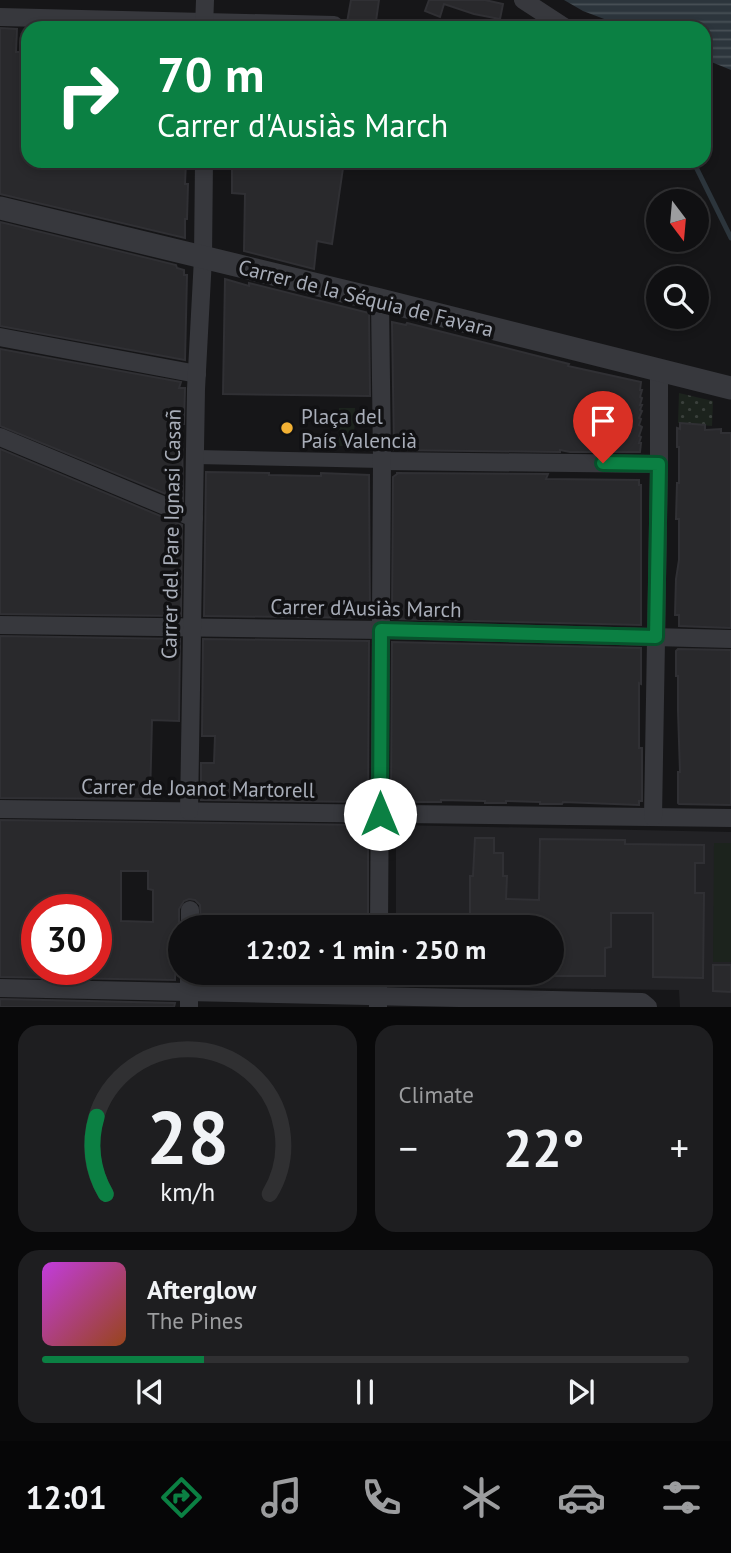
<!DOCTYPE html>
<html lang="en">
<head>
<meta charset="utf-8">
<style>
	:root { --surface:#101012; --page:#1e1e20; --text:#f1f3f6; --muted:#9c9d9f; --line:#303032; --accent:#0b8043 }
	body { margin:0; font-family:"PT Sans",sans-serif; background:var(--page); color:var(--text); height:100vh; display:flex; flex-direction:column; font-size:26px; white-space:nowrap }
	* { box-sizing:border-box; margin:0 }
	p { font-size:23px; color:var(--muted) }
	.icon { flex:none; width:38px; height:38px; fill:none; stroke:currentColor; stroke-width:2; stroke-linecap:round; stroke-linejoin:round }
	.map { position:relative; height:1007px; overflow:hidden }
	.details { display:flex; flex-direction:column; gap:18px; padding:18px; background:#09090a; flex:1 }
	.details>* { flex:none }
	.hud { position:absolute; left:21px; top:21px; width:690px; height:147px; border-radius:21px; box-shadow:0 4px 10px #0003,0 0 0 2px var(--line); background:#0b8043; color:#fff; overflow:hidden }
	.needle { width:46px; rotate:164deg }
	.buttons { position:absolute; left:646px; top:189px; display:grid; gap:14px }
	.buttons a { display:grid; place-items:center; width:63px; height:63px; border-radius:50%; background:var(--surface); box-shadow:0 4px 10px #0003,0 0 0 2px var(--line); font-size:35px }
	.speed { position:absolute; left:21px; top:894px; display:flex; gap:14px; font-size:35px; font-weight:700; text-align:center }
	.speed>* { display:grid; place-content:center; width:91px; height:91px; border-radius:50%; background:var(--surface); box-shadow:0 4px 10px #0003,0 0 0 2px var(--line); line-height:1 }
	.speed .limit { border:10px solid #d22; background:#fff; color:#111 }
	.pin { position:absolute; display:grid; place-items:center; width:60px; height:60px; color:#fff; margin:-72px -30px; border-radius:50% 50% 50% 0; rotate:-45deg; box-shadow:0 0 7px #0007 }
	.pin .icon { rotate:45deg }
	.me { position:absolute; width:77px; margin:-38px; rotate:0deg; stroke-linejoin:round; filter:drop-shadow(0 0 5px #0008) }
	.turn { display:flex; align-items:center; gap:24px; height:147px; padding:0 21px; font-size:32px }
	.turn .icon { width:91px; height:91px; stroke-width:2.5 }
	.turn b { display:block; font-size:49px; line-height:60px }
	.big { font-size:52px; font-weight:700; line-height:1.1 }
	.details .card { flex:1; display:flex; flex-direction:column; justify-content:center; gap:10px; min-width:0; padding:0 24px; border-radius:21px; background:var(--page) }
	.details .dial { align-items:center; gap:0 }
	.dial svg { height:182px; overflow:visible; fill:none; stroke:var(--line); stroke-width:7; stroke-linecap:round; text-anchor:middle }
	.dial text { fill:var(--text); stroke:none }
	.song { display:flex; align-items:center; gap:21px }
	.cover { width:84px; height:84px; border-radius:10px; background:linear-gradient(135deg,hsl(290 70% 55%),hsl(20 70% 35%)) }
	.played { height:7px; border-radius:4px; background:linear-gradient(90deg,var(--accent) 25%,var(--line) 25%) }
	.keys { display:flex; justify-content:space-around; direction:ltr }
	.heat { display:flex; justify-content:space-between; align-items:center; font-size:38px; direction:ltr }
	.details .tiles { flex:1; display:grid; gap:18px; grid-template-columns:1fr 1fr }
	.card:last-child { grid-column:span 2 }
	.trip { position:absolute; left:168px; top:915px; width:396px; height:70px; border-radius:35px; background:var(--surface); box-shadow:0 4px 10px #0003,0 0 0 2px var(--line); font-weight:700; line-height:70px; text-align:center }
	.dock { display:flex; height:112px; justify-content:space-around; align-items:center; background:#060607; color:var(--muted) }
	.dock .icon { width:49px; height:49px }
	.dock .active { color:var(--accent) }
	.dock b { font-size:32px; color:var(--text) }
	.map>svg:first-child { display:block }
	.built { fill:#222225 }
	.grass { fill:url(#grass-dots) }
	.green { fill:#1c231d }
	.water { fill:url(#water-rules) }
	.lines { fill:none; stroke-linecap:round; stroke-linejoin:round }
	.stream { stroke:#2c353c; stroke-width:5 }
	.building { fill:#29292c; stroke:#303034; stroke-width:2; fill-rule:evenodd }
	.pedestrian { stroke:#37383d; stroke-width:14 }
	.minor { stroke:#37383d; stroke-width:18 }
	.tertiary { stroke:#37383d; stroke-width:23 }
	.route-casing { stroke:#07532c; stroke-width:18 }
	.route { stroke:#0b8043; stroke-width:12 }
	.poi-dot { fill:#f2b134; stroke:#111113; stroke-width:2.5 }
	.labels { text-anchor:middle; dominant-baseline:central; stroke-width:7; stroke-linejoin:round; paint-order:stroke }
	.street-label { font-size:21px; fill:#a8adb8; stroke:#111113 }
	.poi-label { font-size:21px; fill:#a8adb8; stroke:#111113; text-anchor:start }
</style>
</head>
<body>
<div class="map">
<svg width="731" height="1007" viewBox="0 0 731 1007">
	<defs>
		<pattern id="grass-dots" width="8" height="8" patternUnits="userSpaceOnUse" patternTransform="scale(1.75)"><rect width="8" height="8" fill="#1c231d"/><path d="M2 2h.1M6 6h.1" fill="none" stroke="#3a403c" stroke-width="1.8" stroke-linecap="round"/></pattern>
		<pattern id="water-rules" width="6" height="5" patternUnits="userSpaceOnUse" patternTransform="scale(1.75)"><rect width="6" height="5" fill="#2c353c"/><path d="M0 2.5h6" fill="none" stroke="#485056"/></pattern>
	</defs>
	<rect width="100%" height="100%" fill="#161618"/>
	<path class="built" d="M396,825L731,832V1007H680L679,990L422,987V973H551V928H396Z"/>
	<path class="grass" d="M679,393L713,401L712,426L678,423Z"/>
	<g class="green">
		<path d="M339,408H355L354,446H338Z"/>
		<path d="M714,843H731V962H713Z"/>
	</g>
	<path class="water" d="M564,0H731V70L704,59V28H628L583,11Z"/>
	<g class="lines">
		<path class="stream" d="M693,161L731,238"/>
	</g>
	<g class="building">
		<path d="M351,0H379L375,28H346Z"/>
		<path d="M429,0H485L503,4L500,19L474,14L444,4L440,17L425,11Z"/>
		<path d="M0,28L17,29L16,52H28V161H186L185,184H188L187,219H185V238L0,194Z"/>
		<path d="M232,161H344L332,244L317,241L314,269L244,251L245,194L232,193Z"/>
		<path d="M0,222L176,265L177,268L184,270V275H187L185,360L0,326Z"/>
		<path d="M225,279L249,286V283L369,313L370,396L223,394Z"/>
		<path d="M392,322L406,325L407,323L569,364L568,366L641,382L640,390H642L640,397L642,398L640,405H642L640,410L642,411L639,418L641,419L639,425L642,427L639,436L641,437L639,443H641L640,452H570L560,450V452L394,450Z"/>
		<path d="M0,349L181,382L179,388H185L184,424H182L183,501L0,426Z"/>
		<path d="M680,423L705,425V430L721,429V433H731V628L679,626V615H675L676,579L679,560V519H676L677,483H679V447H677V428L680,429Z"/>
		<path d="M0,449L182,525L181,616L0,614Z"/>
		<path d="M206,472L269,473V475L321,476V473L369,475L370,618L204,616Z"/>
		<path d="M397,473L548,474L546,479L639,480V485H641V625L392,619L393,477L397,474Z"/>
		<path d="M0,636L180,639L179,721L152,720L150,799L0,798Z"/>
		<path d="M203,639L369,641L368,802L201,800V763H214L215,736H202Z"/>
		<path d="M392,642L641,648V684L639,683V748H642V801H639V805L563,802L562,804H540V802L506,801V803H485V801L441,800V802H408L409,798L391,800Z"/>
		<path d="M678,649L731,650V805L679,804L678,803V772H680L678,711V676H676V651Z"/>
		<path d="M0,820L368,825V928H264V918L226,916V928H201L200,905L195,900L189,899L184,901L179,909V928H176L175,980L0,977ZM121,871H148V889L153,890V922L121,921ZM37,910H96V970H37Z"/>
		<path d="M475,838H494V853H503V876H507L506,899L539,900L540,839L625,840V844L704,845V863H695V893H704L703,978L653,977V913H611V947L605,948V976H551V928H470V876H473Z"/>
		<path d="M713,965H731V992L713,991Z"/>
		<path d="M202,973H365L366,985L202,981Z"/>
		<path d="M0,999L175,1003L174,1007H0Z"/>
	</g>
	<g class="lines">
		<path class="pedestrian" d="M196,457L382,461"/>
		<g class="minor">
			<path d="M523,0L566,28"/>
			<path d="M0,17L334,25"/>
			<path d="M204,28L205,0"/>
			<path d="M0,337L197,374"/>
			<path d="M0,437L194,518"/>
			<path d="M382,461L659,464"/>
			<path d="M0,625L381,630L731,639"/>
			<path d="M0,809L731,818"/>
			<path d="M189,811L196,389L203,258L204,161"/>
			<path d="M653,817L659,464V371"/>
			<path d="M190,928V910"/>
			<path d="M379,928L382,461L380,300"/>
			<path d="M378,973V1007"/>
			<path d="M0,988L642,1002L648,1007"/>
			<path d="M189,1007V973"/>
		</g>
		<path class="tertiary" d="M0,208L380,300L731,388"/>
	</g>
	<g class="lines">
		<defs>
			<path id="route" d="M380,814L381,630L656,637L659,464L603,463"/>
		</defs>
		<use href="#route" class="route-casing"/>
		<use href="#route" class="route"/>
	</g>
	<circle class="poi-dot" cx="287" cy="428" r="7"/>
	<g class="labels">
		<g class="street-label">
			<text transform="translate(366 298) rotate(14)">Carrer de la Séquia de Favara</text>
			<text transform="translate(171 534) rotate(-89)">Carrer del Pare Ignasi Casañ</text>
			<text transform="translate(366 608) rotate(1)">Carrer d'Ausiàs March</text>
			<text transform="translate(198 788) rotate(1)">Carrer de Joanot Martorell</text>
		</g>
		<g class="poi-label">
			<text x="301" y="416">Plaça del<tspan x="301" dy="24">País Valencià</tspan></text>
		</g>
	</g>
</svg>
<div class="buttons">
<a><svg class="needle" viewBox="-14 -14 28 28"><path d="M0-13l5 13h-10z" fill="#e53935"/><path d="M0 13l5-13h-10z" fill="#9c9d9f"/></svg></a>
<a><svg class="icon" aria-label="search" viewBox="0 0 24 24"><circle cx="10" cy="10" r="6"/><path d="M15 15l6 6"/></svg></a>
</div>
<div class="speed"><div class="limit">30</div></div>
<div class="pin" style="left:603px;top:463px;background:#d93025"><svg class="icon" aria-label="arrive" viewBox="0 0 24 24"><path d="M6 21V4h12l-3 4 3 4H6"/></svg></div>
<svg class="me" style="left:380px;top:814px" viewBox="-20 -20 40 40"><circle r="19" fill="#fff"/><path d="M0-13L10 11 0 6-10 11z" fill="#0b8043"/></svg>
<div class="trip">12:02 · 1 min · 250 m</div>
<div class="hud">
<div class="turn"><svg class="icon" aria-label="right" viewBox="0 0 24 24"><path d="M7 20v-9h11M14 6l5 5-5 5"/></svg><div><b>70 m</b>Carrer d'Ausiàs March</div></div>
</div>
</div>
<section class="details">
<div class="tiles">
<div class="card dial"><svg viewBox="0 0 100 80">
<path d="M14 69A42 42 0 1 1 86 69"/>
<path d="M14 69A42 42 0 0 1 10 35" stroke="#0b8043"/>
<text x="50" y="56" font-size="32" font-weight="700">28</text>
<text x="50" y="72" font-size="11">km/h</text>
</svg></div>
<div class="card"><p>Climate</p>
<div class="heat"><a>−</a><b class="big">22°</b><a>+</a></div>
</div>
<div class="card">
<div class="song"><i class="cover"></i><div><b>Afterglow</b><p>The Pines</p></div></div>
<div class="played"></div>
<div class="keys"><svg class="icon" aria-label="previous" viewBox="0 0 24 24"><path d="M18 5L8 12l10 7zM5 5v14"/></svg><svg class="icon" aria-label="pause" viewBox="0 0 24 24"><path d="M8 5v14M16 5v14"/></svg><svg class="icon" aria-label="next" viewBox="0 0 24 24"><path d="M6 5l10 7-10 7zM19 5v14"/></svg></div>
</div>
</div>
</section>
<nav class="dock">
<b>12:01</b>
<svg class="icon active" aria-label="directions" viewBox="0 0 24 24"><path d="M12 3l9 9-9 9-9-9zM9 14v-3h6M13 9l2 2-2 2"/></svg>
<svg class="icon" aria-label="music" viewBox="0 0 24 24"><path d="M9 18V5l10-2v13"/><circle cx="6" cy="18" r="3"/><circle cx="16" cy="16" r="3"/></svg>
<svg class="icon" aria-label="phone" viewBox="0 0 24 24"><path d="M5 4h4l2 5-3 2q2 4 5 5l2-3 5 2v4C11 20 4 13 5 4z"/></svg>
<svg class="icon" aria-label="climate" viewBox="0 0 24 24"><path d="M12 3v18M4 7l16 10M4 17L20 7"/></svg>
<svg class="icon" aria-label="car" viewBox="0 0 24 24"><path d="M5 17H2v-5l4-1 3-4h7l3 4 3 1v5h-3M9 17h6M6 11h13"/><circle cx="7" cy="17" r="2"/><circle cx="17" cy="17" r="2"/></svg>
<svg class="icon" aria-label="filters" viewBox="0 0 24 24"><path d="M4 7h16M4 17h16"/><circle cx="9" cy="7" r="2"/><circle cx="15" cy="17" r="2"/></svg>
</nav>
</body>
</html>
